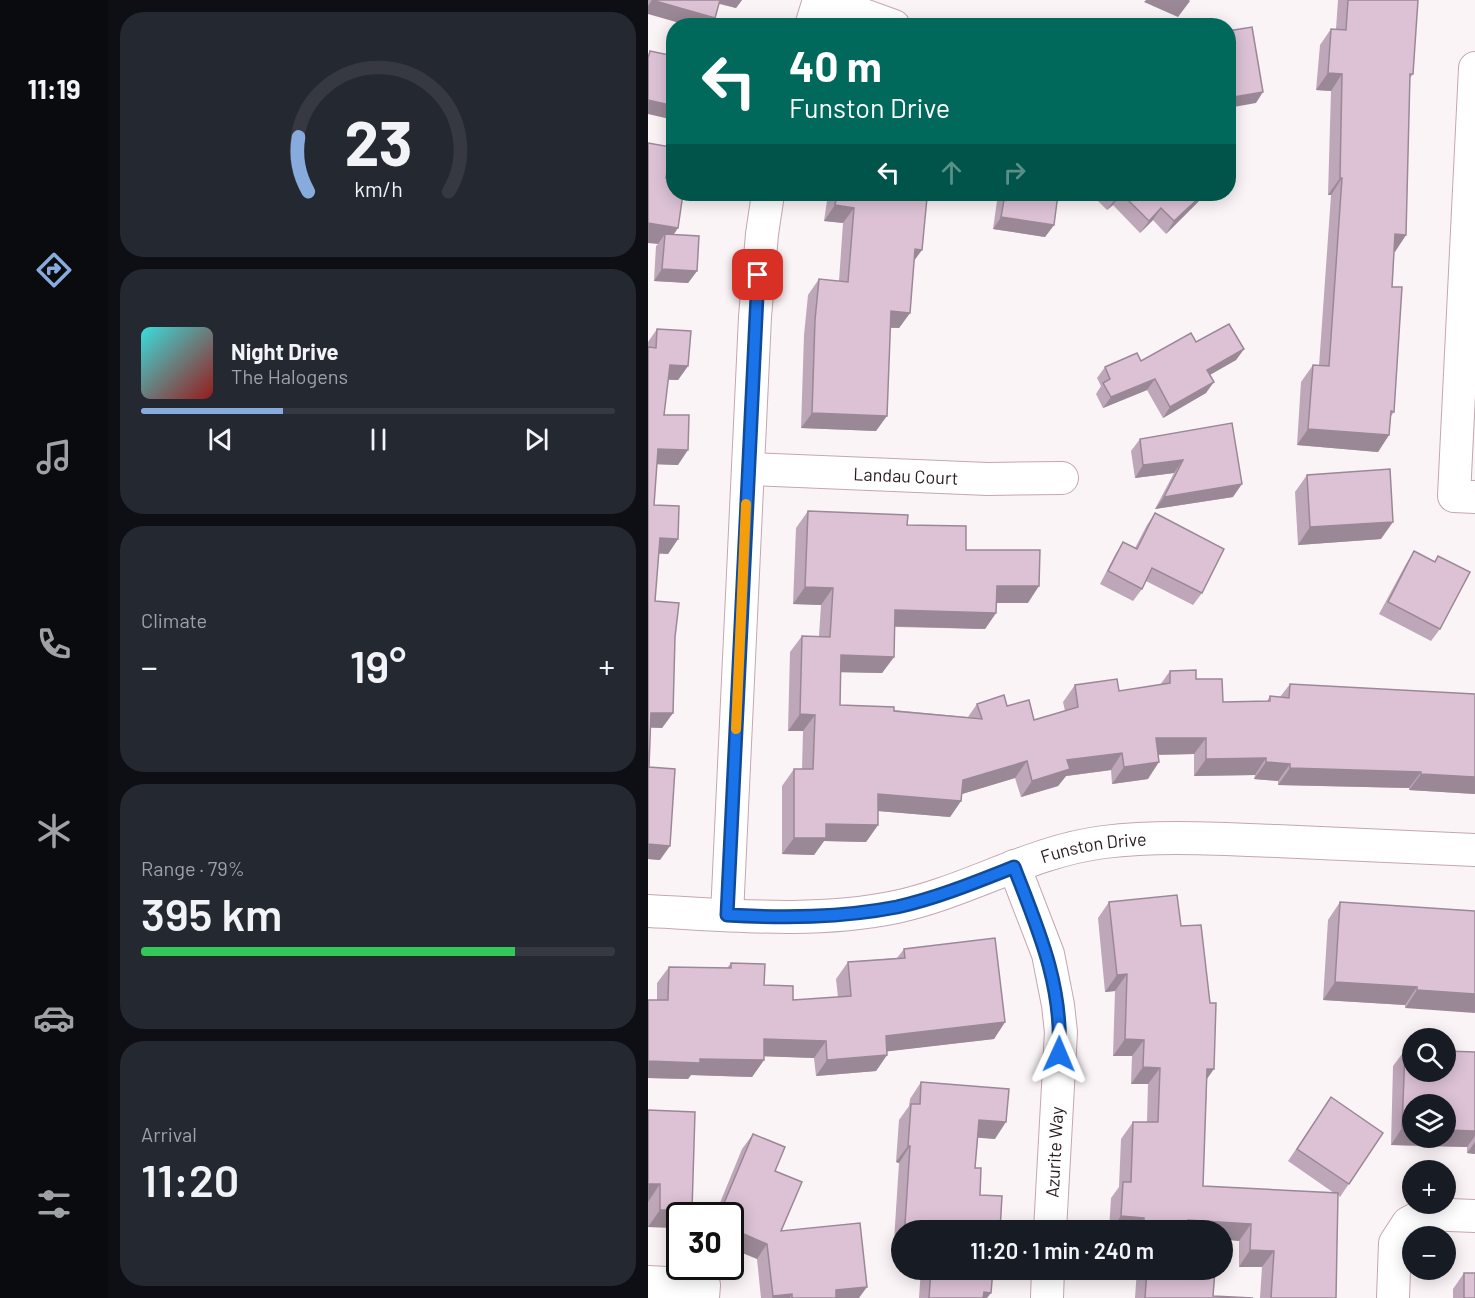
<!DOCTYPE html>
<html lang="en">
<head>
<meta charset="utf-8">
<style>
	:root { --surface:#171b24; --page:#242831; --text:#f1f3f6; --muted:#9ea1a6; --line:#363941; --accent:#88abdd }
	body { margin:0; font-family:Barlow,sans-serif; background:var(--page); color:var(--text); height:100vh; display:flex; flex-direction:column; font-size:22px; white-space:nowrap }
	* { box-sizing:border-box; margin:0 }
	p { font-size:20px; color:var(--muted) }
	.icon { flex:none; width:33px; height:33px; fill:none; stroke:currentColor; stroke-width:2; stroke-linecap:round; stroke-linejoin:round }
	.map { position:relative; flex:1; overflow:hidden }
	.panel { display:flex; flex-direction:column; gap:12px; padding:12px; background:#0d0f14; width:540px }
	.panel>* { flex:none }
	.banner { position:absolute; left:18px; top:18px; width:570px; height:183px; border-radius:24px; box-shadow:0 3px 15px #0003; background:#00695c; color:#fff; overflow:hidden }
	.buttons { position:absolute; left:754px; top:1028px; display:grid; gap:12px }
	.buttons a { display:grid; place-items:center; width:54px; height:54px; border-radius:50%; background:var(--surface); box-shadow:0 3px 15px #0003; font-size:30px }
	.speed { position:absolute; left:18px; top:1202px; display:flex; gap:12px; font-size:30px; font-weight:700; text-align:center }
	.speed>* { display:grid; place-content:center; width:78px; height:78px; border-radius:50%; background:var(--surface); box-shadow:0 3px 15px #0003; line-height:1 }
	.speed .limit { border:3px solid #111; border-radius:9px; background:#fff; color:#111 }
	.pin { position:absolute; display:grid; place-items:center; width:51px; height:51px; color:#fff; margin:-26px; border-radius:12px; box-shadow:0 3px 9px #0006 }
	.me { position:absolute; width:66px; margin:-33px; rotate:1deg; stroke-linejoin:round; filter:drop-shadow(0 0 4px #0008) }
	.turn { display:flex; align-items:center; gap:21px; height:126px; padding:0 24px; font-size:27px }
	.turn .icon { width:78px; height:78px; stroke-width:2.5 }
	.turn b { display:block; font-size:42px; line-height:51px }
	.lanes { display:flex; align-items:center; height:57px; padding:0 24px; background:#0003; justify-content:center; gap:30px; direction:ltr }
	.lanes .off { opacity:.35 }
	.big { font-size:45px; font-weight:600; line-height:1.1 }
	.panel .widget { flex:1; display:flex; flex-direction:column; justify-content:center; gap:9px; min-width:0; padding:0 21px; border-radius:24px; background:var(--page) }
	.panel .dial { align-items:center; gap:0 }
	.dial svg { height:156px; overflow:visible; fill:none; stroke:var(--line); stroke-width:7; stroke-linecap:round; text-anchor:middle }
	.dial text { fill:var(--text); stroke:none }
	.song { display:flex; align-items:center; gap:18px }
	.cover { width:72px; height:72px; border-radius:9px; background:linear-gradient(135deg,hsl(180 70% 55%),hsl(0 70% 35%)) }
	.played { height:6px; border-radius:3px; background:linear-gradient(90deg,var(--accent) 30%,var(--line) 30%) }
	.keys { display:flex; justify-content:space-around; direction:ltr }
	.heat { display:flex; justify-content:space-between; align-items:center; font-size:33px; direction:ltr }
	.charge { height:9px; border-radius:4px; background:linear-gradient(90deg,#34c759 79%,var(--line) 0) }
	.trip { position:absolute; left:243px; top:1220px; width:342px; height:60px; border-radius:30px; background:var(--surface); box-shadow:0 3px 15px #0003; font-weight:600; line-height:60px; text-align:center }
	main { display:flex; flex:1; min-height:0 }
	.tabs { display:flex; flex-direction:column; width:108px; justify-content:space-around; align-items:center; background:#090b0e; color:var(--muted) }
	.tabs .icon { width:42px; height:42px }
	.tabs .on { color:var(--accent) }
	.tabs b { font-size:27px; color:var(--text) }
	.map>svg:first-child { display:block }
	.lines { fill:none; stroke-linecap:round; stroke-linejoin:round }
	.minor-casing { stroke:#c5a6b1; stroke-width:34 }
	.minor { stroke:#fff; stroke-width:32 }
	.wall { fill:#bea7b8 }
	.shaded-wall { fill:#9b8896 }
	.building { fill:#ddc2d6; stroke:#9b8896; stroke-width:1.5 }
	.route-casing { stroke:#114b97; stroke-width:15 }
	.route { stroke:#1a73e8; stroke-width:10 }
	.slow { stroke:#f59e0b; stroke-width:10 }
	.labels { text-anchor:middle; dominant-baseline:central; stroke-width:5; stroke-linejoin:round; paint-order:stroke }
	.street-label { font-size:18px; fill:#281c20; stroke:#fff }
</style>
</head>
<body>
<main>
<nav class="tabs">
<b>11:19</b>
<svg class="icon on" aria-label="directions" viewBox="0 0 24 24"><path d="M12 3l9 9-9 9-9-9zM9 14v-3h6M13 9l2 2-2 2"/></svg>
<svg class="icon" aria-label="music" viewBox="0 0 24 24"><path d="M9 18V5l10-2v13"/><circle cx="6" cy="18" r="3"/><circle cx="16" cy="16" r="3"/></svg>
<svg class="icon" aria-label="phone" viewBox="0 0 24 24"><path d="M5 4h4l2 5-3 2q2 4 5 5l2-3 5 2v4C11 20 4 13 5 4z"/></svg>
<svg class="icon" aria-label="climate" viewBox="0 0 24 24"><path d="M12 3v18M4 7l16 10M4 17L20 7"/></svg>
<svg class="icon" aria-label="car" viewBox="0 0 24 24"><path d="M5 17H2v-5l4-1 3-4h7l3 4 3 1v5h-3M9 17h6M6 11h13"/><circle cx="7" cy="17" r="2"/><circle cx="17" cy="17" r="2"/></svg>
<svg class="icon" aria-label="filters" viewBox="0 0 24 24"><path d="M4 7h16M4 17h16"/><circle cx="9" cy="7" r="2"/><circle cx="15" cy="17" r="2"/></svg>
</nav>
<section class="panel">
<div class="widget dial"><svg viewBox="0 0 100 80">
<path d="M14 69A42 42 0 1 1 86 69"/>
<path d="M14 69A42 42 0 0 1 9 41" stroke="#88abdd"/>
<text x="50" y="56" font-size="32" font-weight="700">23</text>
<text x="50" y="72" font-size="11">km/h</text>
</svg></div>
<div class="widget">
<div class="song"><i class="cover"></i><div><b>Night Drive</b><p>The Halogens</p></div></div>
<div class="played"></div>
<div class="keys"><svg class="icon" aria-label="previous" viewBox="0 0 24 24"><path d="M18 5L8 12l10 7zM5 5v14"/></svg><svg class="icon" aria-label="pause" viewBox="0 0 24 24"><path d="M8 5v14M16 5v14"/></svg><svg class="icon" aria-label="next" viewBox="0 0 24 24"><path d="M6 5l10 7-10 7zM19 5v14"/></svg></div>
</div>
<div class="widget"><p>Climate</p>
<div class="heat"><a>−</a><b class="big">19°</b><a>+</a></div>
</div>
<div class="widget"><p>Range · 79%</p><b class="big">395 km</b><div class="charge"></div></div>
<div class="widget"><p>Arrival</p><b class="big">11:20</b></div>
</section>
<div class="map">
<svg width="827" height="1298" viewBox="0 0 827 1298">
	<rect width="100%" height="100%" fill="#fbf4f7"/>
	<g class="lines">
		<defs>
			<g id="minor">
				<path d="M174,0L246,26"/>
				<path d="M163,26L171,0"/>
				<path d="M827,68L806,496L827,497"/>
				<path id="s1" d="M100,469L340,479L414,478"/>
				<path d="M366,866L400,954L410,1005L413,1032L402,1230"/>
				<path id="s2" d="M0,911C83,915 166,924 248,907C319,892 383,851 456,842C513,835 570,839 628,841C694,844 761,847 827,850"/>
				<path d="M79,915L107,317L114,234L120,194"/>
				<path d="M0,1282L56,1285L55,1298"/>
				<path d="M399,1298L400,1269"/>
				<path d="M745,1298L747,1243L760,1223L777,1214L827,1216"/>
			</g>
		</defs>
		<use href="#minor" class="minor-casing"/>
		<use href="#minor" class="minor"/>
	</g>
	<g class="wall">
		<path d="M0,0H94L88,8L71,4L0,14Z"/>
		<path d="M690,0H770L765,74L762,78L758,235L746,252L744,287L746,412L743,416L741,435L730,452L649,445L653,382L665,365L671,366L683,195H680L683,91L668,90L672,45L683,29H688Z"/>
		<path d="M18,178L25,234L49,271L40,283L6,281L8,246L10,244Z"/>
		<path d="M180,194H269L268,197L266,261L262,313L251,328H242L228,431L153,428L156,335L160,295L171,279L191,281L195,223L176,221Z"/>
		<path d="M350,194H410L406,225L397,237L345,229Z"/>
		<path d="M443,194H556L550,202L518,234L505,220L492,233L465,205L459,210Z"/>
		<path d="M9,329L40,366L30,380H20L16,415L30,465L9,464L6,505L30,539L20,554L11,553L7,601L27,637L25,713L14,728H2L1,767L12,860L0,859V342Z"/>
		<path d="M548,342L596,349L588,360L562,375L558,393L515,418L499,390L455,408L448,394L453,386L449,378L457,367L493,361Z"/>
		<path d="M584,423L585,497L507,509L526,473L487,478L483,451L492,439Z"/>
		<path d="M659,475L733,539L650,545L647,492Z"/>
		<path d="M160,511L259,525L318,550L380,603H348V613L337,629L247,627L246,657L234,673L193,672L192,705L320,717L329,704L359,706L386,720L417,711L415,702L427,685L471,691L512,685L522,671L548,679L575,702L619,701L622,696L632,697L642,684L827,694V794L761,790V788L630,785V781L606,779L607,775L546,776V754L510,755L500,779L464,784L463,770L418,776L410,786L373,797L367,778L314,794L313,801L302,817L230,811V825L218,842L176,841L166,855L134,854V786L146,769H154L155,731H140L142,652L154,636H171L173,605L145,604L148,528Z"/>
		<path d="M507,513L554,593L545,605L498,581L494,589L485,601L452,584L467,555L475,542L487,548L499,525Z"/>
		<path d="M766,551L786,562L790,556L792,629L783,641L731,614L758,564Z"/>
		<path d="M461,902L533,926L559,1079L555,1186L686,1193L640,1161L683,1097L735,1133L692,1197L690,1195L688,1298H612L614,1267H591V1241L574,1239V1230H461L463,1198L471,1187L473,1139L485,1122H499L500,1084H483L484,1056H465L467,991L457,992L450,918Z"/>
		<path d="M692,902L827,911L757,1008V1005L675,1000L680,920Z"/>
		<path d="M256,949L357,1022L346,1039L239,1051V1055L228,1071L168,1076L166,1058L116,1056V1060L104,1077L43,1075L40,1079L0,1078V1000H9V983L21,967L79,968L83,963L116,985L145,1000L190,997L188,979L200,962L249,958Z"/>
		<path d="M757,1050L827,1052V1154L819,1153V1147L743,1145L745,1066Z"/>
		<path d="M273,1082L347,1139L330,1137L327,1168L332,1195L352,1230H254L246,1241L251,1163L248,1162L251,1120L261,1106L262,1099Z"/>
		<path d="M0,1110L40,1215L31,1228L0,1227Z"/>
		<path d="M105,1134L127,1171L133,1231L211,1298H113L109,1259L82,1215H67L94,1149Z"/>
		<path d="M273,1269H345L339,1298H271Z"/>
		<path d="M489,1269H546L565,1296L605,1298H487Z"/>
		<path d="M816,1273L827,1298H805V1289Z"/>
	</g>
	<g class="shaded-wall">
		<path d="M4,0L67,18L62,26H42L0,14V6Z"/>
		<path d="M68,0H94L88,8L66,2Z"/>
		<path d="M498,0H541L542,1L530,17L496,2Z"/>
		<path d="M680,73L694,74L683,91L668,90Z"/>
		<path d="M615,92L608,103L580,108V98Z"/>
		<path d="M0,100L26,106V120L0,114Z"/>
		<path d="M692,178H694L683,195H680Z"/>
		<path d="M473,194L465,205L459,210L468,198Z"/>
		<path d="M555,194H556L550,202L518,234L526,221Z"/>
		<path d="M187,205L206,208L195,223L176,221Z"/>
		<path d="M513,208L505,220L492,233L501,221Z"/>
		<path d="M353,217L406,225L397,237L345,229Z"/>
		<path d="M0,223L30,228L18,246L17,234L10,244L0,243Z"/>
		<path d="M747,234L758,235L747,252L736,251Z"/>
		<path d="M267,249L274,250L263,265Z"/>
		<path d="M14,269L49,271L40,283L6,281Z"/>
		<path d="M243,311L262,313L251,328L232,327Z"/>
		<path d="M596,349L588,360L551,381L559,370Z"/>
		<path d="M22,365L40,366L30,380L12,379Z"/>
		<path d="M507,379L499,390L455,408L463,397Z"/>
		<path d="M566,382L558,393L515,418L522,407Z"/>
		<path d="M164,413L239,416L228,431L153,428Z"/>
		<path d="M660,429L741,435L730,452L649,445Z"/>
		<path d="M10,449L40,450L30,465L0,464Z"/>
		<path d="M535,460L526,473L487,478L495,465Z"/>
		<path d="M594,484L585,497L507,509L516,497Z"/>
		<path d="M745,522L733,539L650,545L662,527Z"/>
		<path d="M12,538L30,539L20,554L1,553Z"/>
		<path d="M349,586H391L380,603H337Z"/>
		<path d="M157,587L185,588L173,605L145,604Z"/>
		<path d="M247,610L348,613L337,629L235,626Z"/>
		<path d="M193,655L246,657L234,673L182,672Z"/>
		<path d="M3,713H25L14,728L0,727Z"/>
		<path d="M152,714L167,715L155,731H140Z"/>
		<path d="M508,738H558L546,754L497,755Z"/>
		<path d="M474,753L463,770L418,776L410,786L373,797L384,781L419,760Z"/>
		<path d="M618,758L607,775L546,776L558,759Z"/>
		<path d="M379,761L367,778L304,797L315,780Z"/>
		<path d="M511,762L500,779L464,784L476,767Z"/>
		<path d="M618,762L642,764L630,781L606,779Z"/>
		<path d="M642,768L773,772L761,788L630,785Z"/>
		<path d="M773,774L827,777V794L761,790Z"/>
		<path d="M230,794L313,801L302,817L218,810Z"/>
		<path d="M178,824L230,825L218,842L176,841L166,855L134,854L146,838Z"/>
		<path d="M0,844L22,846L12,860L0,859Z"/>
		<path d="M479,974L467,991L457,992L469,975Z"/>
		<path d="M687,982L769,987L757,1005L675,1000Z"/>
		<path d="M769,990L827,994V1013L757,1008Z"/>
		<path d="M357,1022L346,1039L226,1053L238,1036Z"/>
		<path d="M116,1039L178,1041L166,1058L105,1056Z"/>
		<path d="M477,1039L496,1040L484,1056H465Z"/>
		<path d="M239,1055L228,1071L168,1076L179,1060Z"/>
		<path d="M52,1059L116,1060L104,1077L43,1075L40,1079L0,1078V1061Z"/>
		<path d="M495,1067L512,1068L500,1084H483Z"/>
		<path d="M559,1069H566L554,1086Z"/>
		<path d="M331,1120L358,1122L347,1139L320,1137Z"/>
		<path d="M754,1128L765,1129V1137H798V1130L827,1131V1136L819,1147L743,1145Z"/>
		<path d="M827,1142V1154L819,1153Z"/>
		<path d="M260,1146H262L251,1163L248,1162Z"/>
		<path d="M0,1184H12L0,1202Z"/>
		<path d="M12,1210H44L40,1215H32L31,1228L0,1227Z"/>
		<path d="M473,1216L496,1218L488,1230H463Z"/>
		<path d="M540,1220L603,1224L591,1241L574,1239V1230H533Z"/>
		<path d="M257,1224L287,1226L284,1230H254V1241H246Z"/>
		<path d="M82,1228L119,1244L109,1259L82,1248Z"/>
		<path d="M602,1250L626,1251L614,1267H591Z"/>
		<path d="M219,1287L211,1298H182L188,1290Z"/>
		<path d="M336,1292L343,1293L339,1298H331Z"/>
		<path d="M144,1294L142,1298H124L125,1296Z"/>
	</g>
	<g class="building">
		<path d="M4,0H72L67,18Z"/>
		<path d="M700,0H770L765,74H762L758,235L747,234L744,287H754L746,412L743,411L741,435L660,429L665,365L681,366L694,178H692L694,74L680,73L683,29L698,30Z"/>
		<path d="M604,27L615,92L580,98V31Z"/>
		<path d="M2,51L26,56V106L0,100V58Z"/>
		<path d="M0,143L23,147L18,178L26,179V194H35L30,228L0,223Z"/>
		<path d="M189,194H269L268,197L279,198L274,250L267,249L262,313L243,311L239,416L164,413L167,320L171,279L200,282L206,208L187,205Z"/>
		<path d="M357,194H410L406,225L353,217Z"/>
		<path d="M464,194H472L468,198Z"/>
		<path d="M474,194H555L526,221L513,208L501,221Z"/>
		<path d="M17,234L51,236L49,271L14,269Z"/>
		<path d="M581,324L596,349L559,370L566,382L522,407L507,379L463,397L455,383L462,379L457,367L489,353L493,361L543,333L548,342Z"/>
		<path d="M9,329L43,331L40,366L22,365L16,415H41L40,450L10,449L6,505L31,506L30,539L12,538L7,601L31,603L27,637L25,713H3L1,767L27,769L22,846L0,844V347L8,348Z"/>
		<path d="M584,423L594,484L516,497L535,460L495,465L492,439Z"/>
		<path d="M742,469L745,522L662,527L659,475Z"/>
		<path d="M160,511L260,515L259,525L318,526V550H392L391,586H349L348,613L247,610L246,657L193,655L192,705L246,707V711L334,719L329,704L356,695L359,706L381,700L386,720L430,707L427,685L469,679L471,691L522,683V671L548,670V679H574L575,702L622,701V696L641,698L642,684L827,694V777L773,774V772L642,768V764L618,762V758L558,759V738H508L511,762L476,767L474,753L419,760L422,769L384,781L379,761L315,780L313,801L230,794V825L178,824V838H146V769H165L167,715L152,714L154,636L182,637L185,588L157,587Z"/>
		<path d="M507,513L576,549L554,593L504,568L494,589L460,571L475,542L489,549Z"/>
		<path d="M766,551L787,562L790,556L822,572L792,629L740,602Z"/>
		<path d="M529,895L533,926L553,925L562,1003H568L566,1069H559L555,1186L690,1193L688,1298H623L626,1251L602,1250L603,1224L540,1220V1230H496V1218L473,1216L475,1182H483L485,1122H510L512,1068L495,1067L496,1040L477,1039L479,974L469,975L461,902Z"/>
		<path d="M692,902L827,911V994L769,990V987L687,982Z"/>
		<path d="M347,938L357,1022L238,1036L239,1055L179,1060L178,1041L116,1039V1060L52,1059V1063L0,1061V1000H20L21,967L83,968V963L117,964L116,985L145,986V1000L203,996L200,962L257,958L256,949Z"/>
		<path d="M757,1050H765V1071H798V1051L827,1052V1131L798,1130V1104H765V1129L754,1128Z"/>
		<path d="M273,1082L361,1089L358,1122L331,1120L327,1168H333L332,1195L354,1196L352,1230H286L287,1226L257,1224L262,1146H260L263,1104H272Z"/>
		<path d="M683,1097L735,1133L701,1184L649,1149Z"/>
		<path d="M0,1110L47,1112L44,1210H12V1184H0Z"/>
		<path d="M105,1134L137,1147L127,1171L154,1182L133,1231L212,1223L219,1287L188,1290V1298H144V1294L125,1296L119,1244L82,1228V1215H71Z"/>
		<path d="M283,1269H345L343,1293L336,1292L335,1298H281Z"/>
		<path d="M499,1269H546L567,1270L565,1296L605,1298H497Z"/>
		<rect x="816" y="1273" width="11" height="25"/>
	</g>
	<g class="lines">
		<defs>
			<path id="route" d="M110,275L79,915C136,918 192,918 249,907C289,898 328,882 366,867C390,929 415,985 411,1054"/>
		</defs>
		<use href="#route" class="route-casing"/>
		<use href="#route" class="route"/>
		<path class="slow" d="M88,729L98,504"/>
	</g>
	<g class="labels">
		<g class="street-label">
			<text stroke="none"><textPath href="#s1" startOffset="158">Landau Court</textPath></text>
			<text stroke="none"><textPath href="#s2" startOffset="456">Funston Drive</textPath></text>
			<text transform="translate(406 1152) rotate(-87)">Azurite Way</text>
		</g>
	</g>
</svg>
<div class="buttons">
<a><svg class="icon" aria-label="search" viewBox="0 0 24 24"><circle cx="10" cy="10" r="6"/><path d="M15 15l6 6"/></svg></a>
<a><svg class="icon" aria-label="layers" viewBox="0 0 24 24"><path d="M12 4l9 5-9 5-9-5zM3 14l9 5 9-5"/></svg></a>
<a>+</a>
<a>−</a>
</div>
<div class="speed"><div class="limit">30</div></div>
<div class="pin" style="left:110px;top:275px;background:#d93025"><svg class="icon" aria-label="arrive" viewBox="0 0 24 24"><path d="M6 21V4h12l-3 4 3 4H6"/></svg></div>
<svg class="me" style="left:411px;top:1054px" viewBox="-20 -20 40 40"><path d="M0-17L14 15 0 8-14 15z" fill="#1a73e8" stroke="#fff" stroke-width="4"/></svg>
<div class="trip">11:20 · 1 min · 240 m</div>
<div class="banner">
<div class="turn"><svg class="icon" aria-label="left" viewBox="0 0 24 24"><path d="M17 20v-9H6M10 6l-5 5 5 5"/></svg><div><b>40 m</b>Funston Drive</div></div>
<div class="lanes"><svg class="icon" aria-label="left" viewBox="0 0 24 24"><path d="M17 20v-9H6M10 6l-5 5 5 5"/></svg><svg class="icon off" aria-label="ahead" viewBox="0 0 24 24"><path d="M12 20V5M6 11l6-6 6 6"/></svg><svg class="icon off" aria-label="right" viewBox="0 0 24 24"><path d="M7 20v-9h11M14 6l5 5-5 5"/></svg></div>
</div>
</div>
</main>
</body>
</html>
